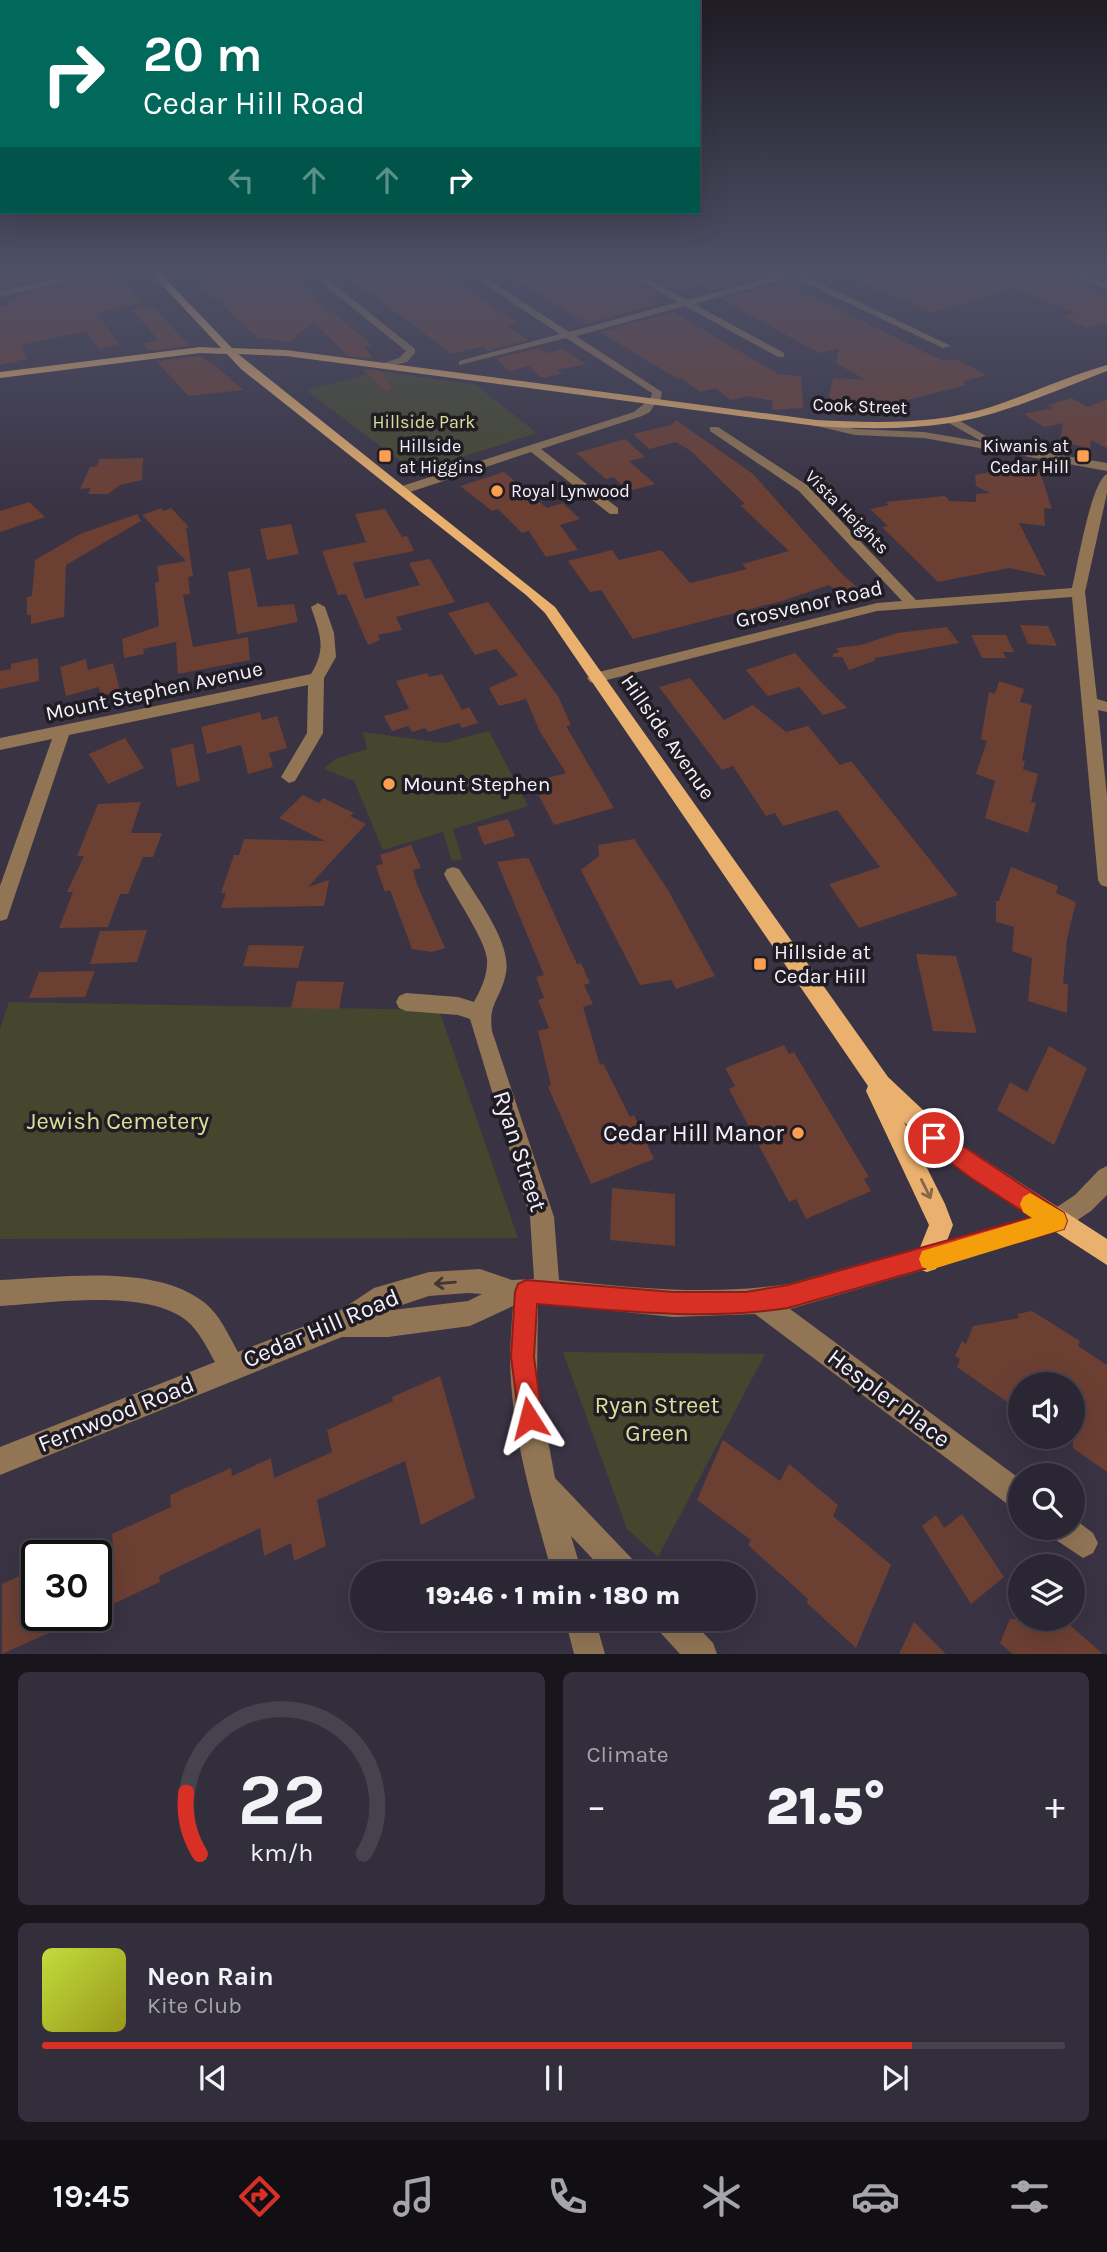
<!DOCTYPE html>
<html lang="en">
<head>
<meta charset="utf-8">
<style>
	:root { --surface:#2b2633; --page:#332e3b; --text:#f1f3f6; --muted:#a6a5ac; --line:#47434e; --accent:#d93025 }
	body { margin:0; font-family:Karla,sans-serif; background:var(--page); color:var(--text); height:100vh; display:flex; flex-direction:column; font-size:26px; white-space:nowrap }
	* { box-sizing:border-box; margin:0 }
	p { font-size:23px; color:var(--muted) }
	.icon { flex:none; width:38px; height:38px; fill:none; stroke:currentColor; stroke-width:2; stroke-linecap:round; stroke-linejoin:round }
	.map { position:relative; height:1654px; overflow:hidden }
	.side { display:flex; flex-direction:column; gap:18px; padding:18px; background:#18151c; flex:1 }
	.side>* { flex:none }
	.banner { position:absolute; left:0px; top:0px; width:700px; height:214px; box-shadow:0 7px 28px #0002,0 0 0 2px var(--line); background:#00695c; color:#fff; overflow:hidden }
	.buttons { position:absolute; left:1008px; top:1372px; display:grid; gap:14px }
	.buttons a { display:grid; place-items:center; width:77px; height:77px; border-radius:50%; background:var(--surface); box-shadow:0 7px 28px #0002,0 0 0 2px var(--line); font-size:35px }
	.speed { position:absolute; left:21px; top:1540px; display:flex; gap:14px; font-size:35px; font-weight:700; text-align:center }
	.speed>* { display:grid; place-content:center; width:91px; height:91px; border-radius:50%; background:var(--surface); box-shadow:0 7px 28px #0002,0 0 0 2px var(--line); line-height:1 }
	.speed .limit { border:4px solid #111; border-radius:10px; background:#fff; color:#111 }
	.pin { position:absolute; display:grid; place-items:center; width:60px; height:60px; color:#fff; margin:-30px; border:4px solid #fff; border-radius:50%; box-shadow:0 2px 7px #0007 }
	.me { position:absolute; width:77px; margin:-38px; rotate:351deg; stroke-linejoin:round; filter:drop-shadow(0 0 5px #0008) }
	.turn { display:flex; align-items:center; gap:24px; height:147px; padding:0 28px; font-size:32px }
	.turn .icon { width:91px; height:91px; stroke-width:2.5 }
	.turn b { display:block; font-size:49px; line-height:60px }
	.lanes { display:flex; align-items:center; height:66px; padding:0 28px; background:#0003; justify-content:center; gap:35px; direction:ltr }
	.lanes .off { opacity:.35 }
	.big { font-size:52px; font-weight:800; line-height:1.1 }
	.side .card { flex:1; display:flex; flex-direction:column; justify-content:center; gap:10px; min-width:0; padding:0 24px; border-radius:10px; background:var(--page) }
	.side .dial { align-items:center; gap:0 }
	.dial svg { height:182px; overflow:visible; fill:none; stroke:var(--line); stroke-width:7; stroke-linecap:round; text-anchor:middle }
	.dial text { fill:var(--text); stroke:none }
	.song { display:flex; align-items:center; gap:21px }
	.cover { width:84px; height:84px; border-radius:10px; background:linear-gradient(135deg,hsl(70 70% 55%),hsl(60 70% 35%)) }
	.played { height:7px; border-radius:4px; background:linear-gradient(90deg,var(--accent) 85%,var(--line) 85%) }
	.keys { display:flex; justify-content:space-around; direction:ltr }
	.heat { display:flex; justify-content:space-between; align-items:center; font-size:38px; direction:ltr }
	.side .tiles { flex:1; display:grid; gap:18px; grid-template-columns:1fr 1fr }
	.card:last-child { grid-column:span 2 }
	.trip { position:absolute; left:350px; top:1561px; width:406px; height:70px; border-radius:35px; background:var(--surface); box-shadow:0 7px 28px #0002,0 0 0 2px var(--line); font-weight:800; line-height:70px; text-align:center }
	.tabs { display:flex; height:112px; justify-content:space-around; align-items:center; background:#110f14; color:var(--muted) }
	.tabs .icon { width:49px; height:49px }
	.tabs .current { color:var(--accent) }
	.tabs b { font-size:32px; color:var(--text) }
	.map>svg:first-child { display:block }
	.green { fill:#44472d }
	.building { fill:#6c3f33 }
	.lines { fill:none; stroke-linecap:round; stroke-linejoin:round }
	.minor { fill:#917555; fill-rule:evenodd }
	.major { fill:#eab16e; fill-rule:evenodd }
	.oneway { stroke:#846649 }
	.oneway2 { stroke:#413733 }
	.route { fill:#d93025; stroke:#8d1f18; stroke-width:2 }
	.slow { fill:#f59e0b }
	.poi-dot { fill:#fc9e52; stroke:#1f1c24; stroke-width:2.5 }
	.labels { text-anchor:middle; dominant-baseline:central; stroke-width:7; stroke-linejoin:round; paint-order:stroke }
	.far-street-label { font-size:18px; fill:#f5f1fc; stroke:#1f1c24 }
	.far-park-label { font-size:18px; fill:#d8e095; stroke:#1f1c24 }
	.far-poi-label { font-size:18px; fill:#f5f1fc; stroke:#1f1c24; text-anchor:start }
	.street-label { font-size:21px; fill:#f5f1fc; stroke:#1f1c24 }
	.poi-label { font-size:21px; fill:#f5f1fc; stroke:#1f1c24; text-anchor:start }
	.near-park-label { font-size:24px; fill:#d8e095; stroke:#1f1c24 }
	.near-poi-label { font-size:24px; fill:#f5f1fc; stroke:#1f1c24; text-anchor:end }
	.near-street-label { font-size:24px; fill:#f5f1fc; stroke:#1f1c24 }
</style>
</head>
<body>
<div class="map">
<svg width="1107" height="1654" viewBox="0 0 1107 1654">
	<rect width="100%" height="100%" fill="#393344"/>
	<g class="green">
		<path d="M379,371L476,385L537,433L415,472L306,390Z"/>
		<path d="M489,731L528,806L453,829L462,859L452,861L443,832L383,850L354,781L324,769L335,759L367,749L363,732L444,743Z"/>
		<path d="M9,1002L439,1010L518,1238L0,1239V1029Z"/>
		<path d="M563,1352L765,1354L658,1557L627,1529Z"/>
	</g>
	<g class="building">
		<path d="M0,274H66L8,287Z"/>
		<path d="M102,274H113L114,283L125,284L143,303L96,313L119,344L99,349L86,331L21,345L27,359L0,365V307L10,305L8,301L17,299L15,296Z"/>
		<path d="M195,274H287L372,345L365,347L373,359L348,356L313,322L289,342L258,338L204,289L200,282L203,281Z"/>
		<path d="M344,274H445L517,323L507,326L528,340L488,351L483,346L452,354Z"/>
		<path d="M506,274H625L661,296L650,299L659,304L587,324Z"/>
		<path d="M645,274H769L770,275L710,291L702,285L677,292Z"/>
		<path d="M842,274H1051L1107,296V325L1101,323L1087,328L1063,317L1076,313L1013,288L932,313Z"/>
		<path d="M783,282L943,361L956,359L986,375L962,382L967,385L895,403L827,406L833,378L866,380L836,363L839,348L819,353L721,299Z"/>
		<path d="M153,306L183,339L190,346L148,351L143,344L158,340L133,310Z"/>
		<path d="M673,312L778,374L801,376L803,408L772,410L773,401L748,396L730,400L716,388L700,392L681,378L678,379L600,332Z"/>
		<path d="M539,348L547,353L563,349L586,364L557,370L561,374L542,378L529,366L509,371L496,358Z"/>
		<path d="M199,356L216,366L243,390L189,396L156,361Z"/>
		<path d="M362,369L381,371L392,388L387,392Z"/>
		<path d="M1071,398L1088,407L1107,399V448L1091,440L1090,448L1060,442L1063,423L1044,427L1024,414L1053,408L1048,405Z"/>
		<path d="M676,420L753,474L842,574L859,589L839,594L829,585L782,601L633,639L601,590L590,592L568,561L612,550L619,560L661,550L690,583L747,569L742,564L789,551L740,505L745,504L691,451L676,442L649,449L633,434L671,425Z"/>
		<path d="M625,439L645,457L629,461L655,484L629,491L613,477L606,479L576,453Z"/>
		<path d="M143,458L142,480L120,485L108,494H88L91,488L80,489L90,467L97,466L99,459Z"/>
		<path d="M1009,468L1040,472L1052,509L1044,508L1045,526L1019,523L1046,576L1009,568L938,582L882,527L888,526L870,509L889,505L885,502L945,496L949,501L976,502V494L990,493L976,486L975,475Z"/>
		<path d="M504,472L547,508L563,503L580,519L560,525L578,550L546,557L529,531L522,533L498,509L492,511L460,486Z"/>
		<path d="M29,502L45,517L0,532V511Z"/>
		<path d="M161,508L163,511L171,508L189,527L186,528L193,576L188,577L190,594L183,595L193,647L248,637L250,660L178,674L176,642L143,649L144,654L124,658L122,639L159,626L155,583L159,582L157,566L186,561L142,515Z"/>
		<path d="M385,509L402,537L407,536L414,551L353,563L365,599L420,585L409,563L430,559L455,602L396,617L402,630L378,635L380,640L368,645L346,594L338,595L322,551L366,542L355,514Z"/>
		<path d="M137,514L141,521L66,565L64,617L31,624V615H27V597L32,596L35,560L80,534Z"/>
		<path d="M291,524L299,554L267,560L260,529Z"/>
		<path d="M250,568L258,607L294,604L298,622L237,634L228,572Z"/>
		<path d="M488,602L558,696L571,725L566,726L614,808L554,825L532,782L566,773L540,732L526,699L499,706L489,688L518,675L496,649L475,655L448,613Z"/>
		<path d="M1020,625L1048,626L1057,646L1028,644Z"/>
		<path d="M947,627L959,643L875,658L874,661L849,670L842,657H833V654L839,652L836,648L861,645L897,633Z"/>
		<path d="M971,635H1006L1014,652H1003L1006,658H982Z"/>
		<path d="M795,653L821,682L847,708L823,715L799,687L768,696L746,670Z"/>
		<path d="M38,658L39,681L0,689V671L11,669V664Z"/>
		<path d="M86,659L88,670L113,663L120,690L101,696L99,687L66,696L60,667Z"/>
		<path d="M427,673L429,677L442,674L462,710L469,707L478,723L462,728L459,723L428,732L425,728L412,732L408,726L392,731L384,716L409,709L396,681Z"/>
		<path d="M690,678L724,720L753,705L786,732L808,726L840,765L851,761L958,895L859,928L829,884L880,867L837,810L783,826L775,813L766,816L733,766L722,770L659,687Z"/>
		<path d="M999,681L1024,689L1020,702L1032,705L1022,760L1025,761L1023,769L1038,774L1031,802L1036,803L1028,833L985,818L995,781L976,774L987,741L981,739L989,692L995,694Z"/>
		<path d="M260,712L262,720L277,716L287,748L269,753L273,767L248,774L241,745L207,754L201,727Z"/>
		<path d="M125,738L144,768L108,784L89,754Z"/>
		<path d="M193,743L200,781L177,787L171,749Z"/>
		<path d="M303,795L319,803L323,798L354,813L350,816L366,824L308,887L329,880L324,906L221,908L226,893H221L234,855H239L244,839L325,841L279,818Z"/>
		<path d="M141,802L131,833H162L153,857H143L128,894H120L108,927L59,928L73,892H67L84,856H77L98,804Z"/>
		<path d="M508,819L515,836L484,845L477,827Z"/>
		<path d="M634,839L668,890L715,976L676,989L671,980L640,985L581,870L599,856L598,845Z"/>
		<path d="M411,845L421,868L413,870L416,882L445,948L432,952L412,949L390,890L385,892L376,866L383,864L380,855Z"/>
		<path d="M524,858L529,859L577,964L581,963L590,983L584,985L593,1004L583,1007L600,1065L603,1063L630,1117L634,1115L654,1159L591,1184L548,1087L551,1085L538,1031L549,1028L538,1000L544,998L536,977L544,975L497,862Z"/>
		<path d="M1011,867L1058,886L1056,893L1076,902L1067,939L1063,983L1068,985L1067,1013L1028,1001L1032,958L1012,951L1014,927L996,922V901H999Z"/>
		<path d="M147,930L137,962L90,964L100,931Z"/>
		<path d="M249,945L304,946L298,968L243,966Z"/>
		<path d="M916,954L956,956L977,1033L933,1031Z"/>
		<path d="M95,971L85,997L29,998L39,972Z"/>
		<path d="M297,981L344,982L339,1009L291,1008Z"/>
		<path d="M784,1045L789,1054L794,1052L869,1177L864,1179L871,1191L806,1219L796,1199L789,1202L729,1089L735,1086L725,1068Z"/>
		<path d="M1049,1046L1087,1068L1054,1145L997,1110L1010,1082L1027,1092Z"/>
		<path d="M612,1188L675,1194V1246L610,1240Z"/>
		<path d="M1032,1311L1080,1341L1078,1346L1107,1365V1472L1073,1448V1384H1020V1411L957,1367L960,1359L955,1356L962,1341L966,1344L973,1326L1019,1318L1017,1314Z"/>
		<path d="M440,1376L475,1498L421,1525L405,1461L317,1500L326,1546L294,1561L291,1543L264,1556L260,1528L159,1576L160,1582L96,1612V1555L113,1548L112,1534L171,1507L170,1495L231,1468L232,1476L271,1458L274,1478L332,1452L327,1430L393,1401L392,1397Z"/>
		<path d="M723,1440L780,1481L789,1464L838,1505L833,1516L891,1565L856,1648L807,1603L808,1599L748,1545L751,1540L697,1500Z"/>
		<path d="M962,1514L1004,1577L971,1604L922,1526L936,1515L944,1528Z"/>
		<path d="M37,1568V1615H89L2,1654V1584Z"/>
		<path d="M1010,1619H1063L1103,1654H1013L1000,1643Z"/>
		<path d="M914,1622L946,1654H899Z"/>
	</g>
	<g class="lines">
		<g class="minor">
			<path d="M81,274H100L0,297V291Z"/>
			<path d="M311,274H321L415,349V353L407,362L381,368V364L399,358L406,351Z"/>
			<path d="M469,274H480L569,332L678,302L628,274H639L687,300L782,274H801L951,346L943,348L793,277L694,304L784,353V357H778L685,306L576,336L662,392L660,404L654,405L650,412L642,416L541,449L618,508V514H610L531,452L407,493H399V487L634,412L651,398L652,393L566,338L459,365V361L560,334Z"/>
			<path d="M1072,274H1085L1107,284V290Z"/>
			<path d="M947,418H955L991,439L981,441L947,422Z"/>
			<path d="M816,420L855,429L924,432L1107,463V471L924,438L855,435L812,425L811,423Z"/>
			<path d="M710,427H718L807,485L916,600L1072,588C1077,568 1091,481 1107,474V493L1085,592L1097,699L1107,702V712L1098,710L1107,796V887L1101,885L1098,880L1072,597L877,611L595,683L590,682L587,678L595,673L877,603L902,601L799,491L710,431Z"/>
			<path d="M318,603L325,607L334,633L336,657L324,678L323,733L295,781L289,783L281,777L307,733L308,685L69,735L9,913L7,919L0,921V886L52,739L0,750V738L311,674C327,648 320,634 311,607Z"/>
			<path d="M453,867L459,869C475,895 512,943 506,973C501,999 488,1003 492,1031L554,1217L559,1280C637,1288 709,1296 788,1284L1051,1211L1075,1195L1099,1170L1107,1166V1195L1091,1211L1064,1229L790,1309L1020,1479V1510L1010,1506L755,1314L673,1317L547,1304H538L537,1381L555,1478L636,1563L641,1573H606L571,1536L582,1573H552C535,1511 515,1447 511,1382C509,1357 511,1331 513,1306L470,1326L388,1337H342L0,1475V1447L215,1362C207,1348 199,1331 187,1321C147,1288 50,1303 0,1306V1280C60,1278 155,1263 205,1303C220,1315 229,1336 238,1352L333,1315L374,1288L429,1272L480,1269L512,1280L534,1279L530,1217L470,1019L458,1015L406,1011L399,1008L396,1002L399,996L406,993L458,997L474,1002C481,989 488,975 487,959C485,939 454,895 444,874L447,869ZM468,1293L482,1294L468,1301L384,1311L429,1296Z"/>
			<path d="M1073,1518L1093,1533L1098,1543L1093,1553L1083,1558L1053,1538L1049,1528H1073Z"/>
			<path d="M565,1619H595L605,1654H574Z"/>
			<path d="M654,1619H690L713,1643L717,1654H680L658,1630Z"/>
		</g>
		<path class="major" d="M152,274H161L232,348L286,350L816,420C875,423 934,425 991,407C1030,394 1068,376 1107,365V371C1056,390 1004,415 950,423C904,430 861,429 816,426L286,356L238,354L555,607L888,1077L956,1141L1107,1239V1265L940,1157L904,1122L945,1204L953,1225L936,1269L927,1272L918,1269L915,1260L929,1225L866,1091L868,1086L545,613L526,595L241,369L227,354L200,353L0,378V372L200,347L221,348Z"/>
	</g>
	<defs><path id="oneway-shaft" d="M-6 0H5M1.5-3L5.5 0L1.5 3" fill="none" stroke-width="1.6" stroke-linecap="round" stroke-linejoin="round" transform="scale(1.75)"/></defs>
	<use class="oneway" href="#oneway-shaft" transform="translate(926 1189) rotate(64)"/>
	<use class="oneway2" href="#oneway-shaft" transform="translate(445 1283) rotate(175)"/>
	<linearGradient id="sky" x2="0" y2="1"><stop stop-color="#1f1c25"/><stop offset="0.54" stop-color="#4e5067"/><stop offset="1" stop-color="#4e5067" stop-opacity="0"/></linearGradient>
	<rect width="1107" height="506" fill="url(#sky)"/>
	<path class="route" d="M934,1127L1064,1213L1067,1221L1064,1229L788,1308C704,1321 621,1311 537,1304L534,1357L542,1418L538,1426L529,1430L520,1426L511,1357L515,1292L518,1284L526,1280L673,1292H746L788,1285L1031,1217L971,1178L927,1145L924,1138L927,1130Z"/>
	<path class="slow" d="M1030,1193L1064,1213L1067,1221L1064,1229L930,1270L922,1267L919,1259L922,1251L1032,1218L1023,1212L1020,1204L1023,1197Z"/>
	<g class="poi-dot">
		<rect x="378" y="449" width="14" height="14" rx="3.5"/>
		<rect x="1076" y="449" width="14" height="14" rx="3.5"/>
		<circle cx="497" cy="491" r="7"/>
		<circle cx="389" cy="784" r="7"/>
		<rect x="753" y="957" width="14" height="14" rx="3.5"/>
		<circle cx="798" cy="1133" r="7"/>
	</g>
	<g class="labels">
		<g class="far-street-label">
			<text transform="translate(860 406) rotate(2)">Cook Street</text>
			<text transform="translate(847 512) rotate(45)">Vista Heights</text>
		</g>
		<g class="far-park-label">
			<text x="424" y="422">Hillside Park</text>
		</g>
		<g class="far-poi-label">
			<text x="399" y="446">Hillside<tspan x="399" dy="21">at Higgins</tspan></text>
			<text x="1069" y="446" text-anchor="end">Kiwanis at<tspan x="1069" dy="21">Cedar Hill</tspan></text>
			<text x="511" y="491">Royal Lynwood</text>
		</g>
		<g class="street-label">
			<text transform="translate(809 604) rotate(-13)">Grosvenor Road</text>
			<text transform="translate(154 691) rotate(-12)">Mount Stephen Avenue</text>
			<text transform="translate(668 737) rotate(55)">Hillside Avenue</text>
		</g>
		<g class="poi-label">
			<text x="403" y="784">Mount Stephen</text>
			<text x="774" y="952">Hillside at<tspan x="774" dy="24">Cedar Hill</tspan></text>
		</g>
		<g class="near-park-label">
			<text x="118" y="1121">Jewish Cemetery</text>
			<text x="657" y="1405">Ryan Street<tspan x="657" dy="28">Green</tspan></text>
		</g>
		<g class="near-poi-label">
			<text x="784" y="1133">Cedar Hill Manor</text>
		</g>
		<g class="near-street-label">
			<text transform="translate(520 1151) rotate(72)">Ryan Street</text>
			<text transform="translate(321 1328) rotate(-23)">Cedar Hill Road</text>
			<text transform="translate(889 1398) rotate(37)">Hespler Place</text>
			<text transform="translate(116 1414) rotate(-22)">Fernwood Road</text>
		</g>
	</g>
</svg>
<div class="buttons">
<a><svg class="icon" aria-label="sound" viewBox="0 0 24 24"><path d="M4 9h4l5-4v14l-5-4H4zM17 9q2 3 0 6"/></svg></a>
<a><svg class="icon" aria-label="search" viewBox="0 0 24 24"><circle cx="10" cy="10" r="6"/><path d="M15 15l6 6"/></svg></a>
<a><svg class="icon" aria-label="layers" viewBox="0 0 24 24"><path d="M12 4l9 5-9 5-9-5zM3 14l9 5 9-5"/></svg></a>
</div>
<div class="speed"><div class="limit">30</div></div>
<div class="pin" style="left:934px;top:1138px;background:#d93025"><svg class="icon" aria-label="arrive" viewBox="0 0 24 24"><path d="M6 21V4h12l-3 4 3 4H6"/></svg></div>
<svg class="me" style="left:529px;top:1418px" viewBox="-20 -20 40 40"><path d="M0-17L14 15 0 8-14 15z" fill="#d93025" stroke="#fff" stroke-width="4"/></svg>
<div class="trip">19:46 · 1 min · 180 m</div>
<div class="banner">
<div class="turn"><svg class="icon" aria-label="right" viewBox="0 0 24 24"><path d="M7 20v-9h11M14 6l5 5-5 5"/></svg><div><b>20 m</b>Cedar Hill Road</div></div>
<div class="lanes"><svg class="icon off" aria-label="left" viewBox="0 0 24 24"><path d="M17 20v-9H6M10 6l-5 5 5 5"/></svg><svg class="icon off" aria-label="ahead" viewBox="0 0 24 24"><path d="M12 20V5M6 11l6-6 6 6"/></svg><svg class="icon off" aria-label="ahead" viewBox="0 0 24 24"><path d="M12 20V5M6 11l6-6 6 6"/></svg><svg class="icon" aria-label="right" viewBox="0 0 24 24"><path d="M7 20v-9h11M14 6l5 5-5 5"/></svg></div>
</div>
</div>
<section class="side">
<div class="tiles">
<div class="card dial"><svg viewBox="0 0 100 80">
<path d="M14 69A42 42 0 1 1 86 69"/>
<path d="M14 69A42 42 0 0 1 8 42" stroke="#d93025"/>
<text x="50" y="56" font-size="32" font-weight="700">22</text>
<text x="50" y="72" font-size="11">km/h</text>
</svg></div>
<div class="card"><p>Climate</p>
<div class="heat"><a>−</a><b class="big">21.5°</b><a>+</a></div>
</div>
<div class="card">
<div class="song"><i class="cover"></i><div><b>Neon Rain</b><p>Kite Club</p></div></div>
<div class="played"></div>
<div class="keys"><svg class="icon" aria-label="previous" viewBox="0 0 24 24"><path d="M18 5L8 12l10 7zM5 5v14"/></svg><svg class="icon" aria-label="pause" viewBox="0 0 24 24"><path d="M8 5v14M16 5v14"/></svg><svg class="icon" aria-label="next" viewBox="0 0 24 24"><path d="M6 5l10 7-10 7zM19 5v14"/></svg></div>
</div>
</div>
</section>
<nav class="tabs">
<b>19:45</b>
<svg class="icon current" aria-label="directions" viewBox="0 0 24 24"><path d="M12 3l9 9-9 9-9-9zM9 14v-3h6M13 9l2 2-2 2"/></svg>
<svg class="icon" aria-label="music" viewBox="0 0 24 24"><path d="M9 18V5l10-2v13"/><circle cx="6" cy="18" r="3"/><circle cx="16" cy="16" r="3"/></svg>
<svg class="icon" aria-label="phone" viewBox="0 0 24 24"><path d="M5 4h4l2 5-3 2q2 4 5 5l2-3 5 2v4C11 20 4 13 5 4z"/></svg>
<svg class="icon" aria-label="climate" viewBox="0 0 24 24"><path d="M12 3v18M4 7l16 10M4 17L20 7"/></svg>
<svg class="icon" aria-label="car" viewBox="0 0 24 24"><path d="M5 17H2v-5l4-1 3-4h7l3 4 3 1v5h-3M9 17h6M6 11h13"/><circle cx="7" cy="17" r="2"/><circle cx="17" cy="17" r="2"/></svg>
<svg class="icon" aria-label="filters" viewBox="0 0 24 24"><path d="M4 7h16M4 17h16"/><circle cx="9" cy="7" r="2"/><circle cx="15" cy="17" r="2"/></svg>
</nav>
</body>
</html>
